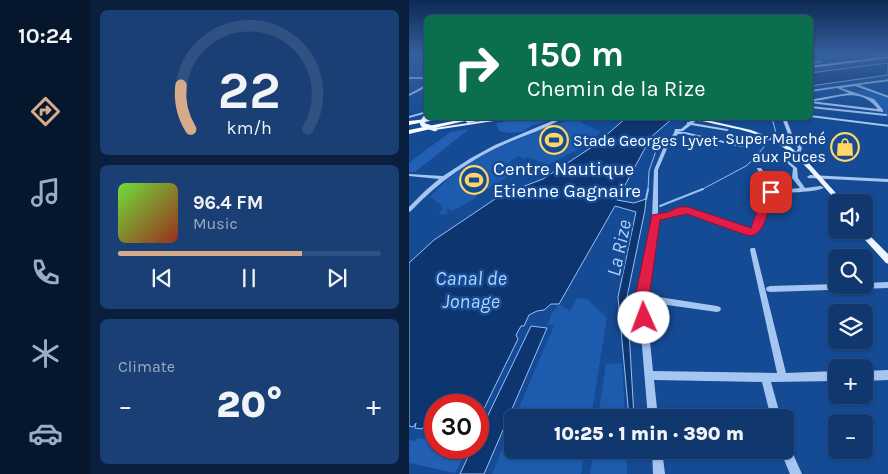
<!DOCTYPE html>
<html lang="en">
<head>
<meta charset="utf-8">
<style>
	:root { --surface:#10386f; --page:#193f74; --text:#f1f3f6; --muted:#9cacc3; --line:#305282; --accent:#d6ab8b }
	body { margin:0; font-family:Karla,sans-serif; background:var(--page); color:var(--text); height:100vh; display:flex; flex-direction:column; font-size:19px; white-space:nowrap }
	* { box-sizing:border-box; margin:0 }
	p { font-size:16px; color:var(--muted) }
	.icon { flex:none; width:28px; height:28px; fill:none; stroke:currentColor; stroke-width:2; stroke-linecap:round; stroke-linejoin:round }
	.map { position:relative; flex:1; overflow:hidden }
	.side { display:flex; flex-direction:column; gap:10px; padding:10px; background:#091f3d; width:319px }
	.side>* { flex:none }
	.top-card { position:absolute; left:15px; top:15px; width:389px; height:105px; border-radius:8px; box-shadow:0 1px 4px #0004,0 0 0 1px var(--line); background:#0b6e4f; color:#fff; overflow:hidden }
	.controls { position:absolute; left:419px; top:194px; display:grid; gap:10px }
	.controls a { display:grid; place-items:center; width:45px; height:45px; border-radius:8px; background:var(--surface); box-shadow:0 1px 4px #0004,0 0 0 1px var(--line); font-size:25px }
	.speed { position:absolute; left:15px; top:394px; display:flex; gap:10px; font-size:25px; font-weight:700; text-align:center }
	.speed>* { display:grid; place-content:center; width:65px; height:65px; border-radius:50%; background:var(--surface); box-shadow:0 1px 4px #0004,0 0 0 1px var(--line); line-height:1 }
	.speed .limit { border:8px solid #d22; background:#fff; color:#111 }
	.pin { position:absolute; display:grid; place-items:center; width:42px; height:42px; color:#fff; margin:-21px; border-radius:10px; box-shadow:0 2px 8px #0006 }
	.me { position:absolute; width:55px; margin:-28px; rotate:358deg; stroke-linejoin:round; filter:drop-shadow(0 0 4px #0008) }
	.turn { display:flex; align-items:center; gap:18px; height:105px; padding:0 20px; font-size:22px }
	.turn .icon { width:65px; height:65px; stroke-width:2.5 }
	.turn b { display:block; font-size:35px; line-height:42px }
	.big { font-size:38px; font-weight:800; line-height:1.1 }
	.side .tile { flex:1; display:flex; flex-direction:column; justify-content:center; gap:8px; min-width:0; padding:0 18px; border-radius:8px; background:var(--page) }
	.side .dial { align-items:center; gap:0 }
	.dial svg { height:130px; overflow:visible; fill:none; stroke:var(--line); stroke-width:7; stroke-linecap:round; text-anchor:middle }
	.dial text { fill:var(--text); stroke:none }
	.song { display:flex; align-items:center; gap:15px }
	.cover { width:60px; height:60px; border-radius:8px; background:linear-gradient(135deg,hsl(100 70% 55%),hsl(10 70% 35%)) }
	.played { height:5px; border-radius:2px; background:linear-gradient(90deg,var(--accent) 70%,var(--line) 70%) }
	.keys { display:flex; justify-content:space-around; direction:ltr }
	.heat { display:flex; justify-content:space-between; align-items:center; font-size:28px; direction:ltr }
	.trip { position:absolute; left:95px; top:409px; width:290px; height:50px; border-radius:8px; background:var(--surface); box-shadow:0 1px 4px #0004,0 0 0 1px var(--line); font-weight:800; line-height:50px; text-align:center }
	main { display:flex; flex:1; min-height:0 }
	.menu { display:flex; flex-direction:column; width:90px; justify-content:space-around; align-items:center; background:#06162c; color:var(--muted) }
	.menu .icon { width:35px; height:35px }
	.menu .on { color:var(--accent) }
	.menu b { font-size:22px; color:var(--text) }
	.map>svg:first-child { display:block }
	.green { fill:#1d5bae }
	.water { fill:#0d3671; stroke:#97c0f4 }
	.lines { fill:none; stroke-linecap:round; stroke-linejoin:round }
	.stream-far1 { stroke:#97c0f4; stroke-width:1 }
	.stream { stroke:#97c0f4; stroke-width:2 }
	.building { fill:#2360b3 }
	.minor { fill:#a5c6f1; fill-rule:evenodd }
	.major { fill:#eff5ff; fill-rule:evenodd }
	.highway { fill:#fff; fill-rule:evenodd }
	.major-bridge { stroke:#eff5ff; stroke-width:4.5 }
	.route { fill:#e11d48; stroke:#92132f }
	.labels { text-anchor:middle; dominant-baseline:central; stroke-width:5; stroke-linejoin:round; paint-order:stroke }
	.far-poi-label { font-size:16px; fill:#fff; stroke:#154a94; text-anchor:end }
	.poi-label { font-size:19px; fill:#fff; stroke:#154a94; text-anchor:start }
	.water-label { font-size:20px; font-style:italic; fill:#b1d0f8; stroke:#154a94 }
</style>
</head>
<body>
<main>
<nav class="menu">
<b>10:24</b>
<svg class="icon on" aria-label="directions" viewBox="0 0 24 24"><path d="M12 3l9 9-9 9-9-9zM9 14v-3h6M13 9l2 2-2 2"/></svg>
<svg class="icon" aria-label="music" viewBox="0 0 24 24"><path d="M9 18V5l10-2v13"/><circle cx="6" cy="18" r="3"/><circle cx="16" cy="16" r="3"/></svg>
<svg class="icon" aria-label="phone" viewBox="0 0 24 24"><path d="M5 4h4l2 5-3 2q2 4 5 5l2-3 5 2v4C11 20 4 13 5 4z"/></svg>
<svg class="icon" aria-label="climate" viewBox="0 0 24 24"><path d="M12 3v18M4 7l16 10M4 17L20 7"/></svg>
<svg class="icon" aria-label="car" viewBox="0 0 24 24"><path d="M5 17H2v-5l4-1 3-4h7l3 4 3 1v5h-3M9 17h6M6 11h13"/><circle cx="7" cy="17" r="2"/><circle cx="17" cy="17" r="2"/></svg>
</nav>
<section class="side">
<div class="tile dial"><svg viewBox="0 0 100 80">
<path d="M14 69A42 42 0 1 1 86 69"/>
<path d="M14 69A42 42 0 0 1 8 42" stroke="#d6ab8b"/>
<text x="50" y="56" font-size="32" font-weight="700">22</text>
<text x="50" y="72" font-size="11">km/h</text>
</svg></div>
<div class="tile">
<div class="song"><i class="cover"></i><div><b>96.4 FM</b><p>Music</p></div></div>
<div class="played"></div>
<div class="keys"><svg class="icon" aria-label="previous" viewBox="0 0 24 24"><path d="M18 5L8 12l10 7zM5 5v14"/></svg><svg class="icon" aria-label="pause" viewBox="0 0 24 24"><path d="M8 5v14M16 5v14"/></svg><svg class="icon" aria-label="next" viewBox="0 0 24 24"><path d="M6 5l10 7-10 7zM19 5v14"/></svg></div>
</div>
<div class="tile"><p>Climate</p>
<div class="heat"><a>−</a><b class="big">20°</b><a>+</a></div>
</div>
</section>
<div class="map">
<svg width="480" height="474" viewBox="0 0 480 474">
	<rect width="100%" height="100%" fill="#154a94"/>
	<g class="green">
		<path d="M456,90L479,98V117L465,100L443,91Z"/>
		<path d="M173,118H182L174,119L173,123L192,132L174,147L139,165L119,157L115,159L110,156L100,162L123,171L116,175L107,172L70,194L65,199L43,211L39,208L37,210L40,212L34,215L29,212L35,209L31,207L33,205L21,197C56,157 122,127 173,118Z"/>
		<path d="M168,298L178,299L198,318L182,417H106L145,325H138L143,313L150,304L161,311Z"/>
		<path d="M213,363L216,417H189L197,364Z"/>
		<path d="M104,423V450H176L172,474H83Z"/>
		<path d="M185,450H218V474H181Z"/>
	</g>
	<g class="water">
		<path d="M479,63V75L401,86V73Z"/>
		<path d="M217,118H264L242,137L208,200L225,203L237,199L236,210L218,297L225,417H220L209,297L227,212L206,206L150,304H142L135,310L128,311L120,315L115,326H112L107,335L109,339L69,421V405H26V432L24,431L26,427L22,431L15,429L16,425L13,429L6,428L7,423L4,427L0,426V263L25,240L92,195L134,179L186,145Z"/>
		<path d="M122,326L138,328L75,474H51L63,448H69V436Z"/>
	</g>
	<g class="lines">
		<g class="stream-far1">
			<path d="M363,118L367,133L365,137"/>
			<path d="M251,143L254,138"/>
			<path d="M239,190L240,171L249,145"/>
			<path d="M292,190L337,166L346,158L358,143"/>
		</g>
		<g class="stream">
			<path d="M237,199L239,189"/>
			<path d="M251,206L294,189"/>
		</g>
	</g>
	<g class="building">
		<path d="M114,118H137L139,121L122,126L113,132L100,133L90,131L87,123Z"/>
		<path d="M60,129L6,172H0V163L14,152L42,132Z"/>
		<path d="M8,438L26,441V448H59L46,473L0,463V440L6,441Z"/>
	</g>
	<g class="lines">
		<g class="minor">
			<path d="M457,55H480V56H458Z"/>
			<path d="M413,61L412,63L401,64V62Z"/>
			<rect x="0" y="77" width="18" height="2"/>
			<path d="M480,79V81L450,85L480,96V98L446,86L432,88L465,99L474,110V112L401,103V101L469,109C450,85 429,99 404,101V99H405L440,93L428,88L401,92V90Z"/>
			<path d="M18,84V87L0,96V94Z"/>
			<path d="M401,106L477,114L479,115L477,116L401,108Z"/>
			<path d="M18,111V113L0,118V116Z"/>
			<path d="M401,115L480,125V127L401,117Z"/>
			<path d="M150,118H154C137,129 116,135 98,143C62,159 29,182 2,211L0,212V207L17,190L30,179L0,176V174L34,176L62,158L86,145Z"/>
			<path d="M286,118H290L284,123L318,129L320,130L318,131L282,125L274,131L269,132H276L332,145L359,139L361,140L332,147L276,134H269L260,144L249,170V215L279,208L341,230L344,229L356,194L360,191L363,190L348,169V168H352L368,190L391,188L383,178L384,168L376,161L378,160L388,168L389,178L396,188L412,186L415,188C404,193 376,192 363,194L361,195L349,231L348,233L341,234L279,212L249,219L237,295L308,306L311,307L312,309L311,311L308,312L237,302L244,371L368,373L341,250L342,248H346L377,373L428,371V381L362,382L372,418H362L353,382L245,380L249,418H239L229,298L243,217L245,170L256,144L265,133L266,129H272L278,124V122H280Z"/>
			<path d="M373,118H377L383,134L393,148L390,157H388L386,156L389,148L379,134Z"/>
			<path d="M401,175L480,179V182L399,178L398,177Z"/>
			<path d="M480,282V288L361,292L358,291L357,289L358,287L361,286L428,284V285H455V283Z"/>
			<path d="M480,370V380L455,381V371Z"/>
			<path d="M376,444L380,445L393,474H381L371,450H376Z"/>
			<path d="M243,450H253L256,474H244Z"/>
		</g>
		<g class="major">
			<path d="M92,118H100L98,119L26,130L24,129L26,128Z"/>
			<path d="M289,118L342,130L371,141L380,146L397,160L435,202H429C407,179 388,151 357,138C335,129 312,126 289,120Z"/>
			<path d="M447,230H455L480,255V264L477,263Z"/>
		</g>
		<g class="highway">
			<path d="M480,56V58L401,68V66Z"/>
			<path d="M26,118H36L0,125V121Z"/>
			<path d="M59,118H82L59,123L56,121L0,134V130Z"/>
		</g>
		<g class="major-bridge">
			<path d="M16,118L13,123L14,125L26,129"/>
			<path d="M285,118L291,119"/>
		</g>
	</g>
	<linearGradient id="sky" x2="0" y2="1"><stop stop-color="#0c2951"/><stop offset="0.45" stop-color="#35609f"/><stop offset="1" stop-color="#35609f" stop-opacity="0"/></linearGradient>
	<rect width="480" height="121" fill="url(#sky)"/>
	<path class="route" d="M362,189L367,192L364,195C359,208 356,240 337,235L278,214L251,220L240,298L242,318L240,322L235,324L230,322L226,298L243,215L259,212L270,207H279L342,228L354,194Z"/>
	<defs>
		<symbol id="stadium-ring" viewBox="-11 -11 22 22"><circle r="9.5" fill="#154a94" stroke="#ffd665" stroke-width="1.5"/><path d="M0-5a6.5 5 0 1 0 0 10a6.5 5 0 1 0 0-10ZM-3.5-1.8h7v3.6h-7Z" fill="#ffd665"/></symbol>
		<symbol id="shop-ring" viewBox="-11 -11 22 22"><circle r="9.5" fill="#154a94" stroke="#ffd665" stroke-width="1.5"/><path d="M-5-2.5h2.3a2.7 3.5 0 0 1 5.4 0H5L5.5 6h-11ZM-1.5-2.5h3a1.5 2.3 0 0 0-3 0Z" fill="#ffd665"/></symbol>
	</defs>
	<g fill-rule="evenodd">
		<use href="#stadium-ring" x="129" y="124" width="32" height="32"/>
		<use href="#shop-ring" x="420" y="131" width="32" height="32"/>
		<use href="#stadium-ring" x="49" y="164" width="32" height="32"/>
	</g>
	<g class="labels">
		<g class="far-poi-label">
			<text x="417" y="138">Super Marché<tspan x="417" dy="18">aux Puces</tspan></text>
			<text x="164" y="140" text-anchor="start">Stade Georges Lyvet</text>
		</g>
		<g class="poi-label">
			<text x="84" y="169">Centre Nautique<tspan x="84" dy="22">Etienne Gagnaire</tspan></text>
		</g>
		<g class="water-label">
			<text transform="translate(210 248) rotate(-78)">La Rize</text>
			<text x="62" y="278">Canal de<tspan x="62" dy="23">Jonage</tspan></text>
		</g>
	</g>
</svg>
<div class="controls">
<a><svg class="icon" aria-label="sound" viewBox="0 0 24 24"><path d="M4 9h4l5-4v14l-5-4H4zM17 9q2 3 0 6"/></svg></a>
<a><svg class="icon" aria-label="search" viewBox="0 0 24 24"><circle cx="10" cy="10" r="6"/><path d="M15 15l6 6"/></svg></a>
<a><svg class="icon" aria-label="layers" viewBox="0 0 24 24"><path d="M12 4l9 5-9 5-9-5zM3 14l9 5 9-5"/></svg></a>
<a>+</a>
<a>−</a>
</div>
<div class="speed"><div class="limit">30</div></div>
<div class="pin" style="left:362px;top:192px;background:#d93025"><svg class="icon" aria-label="arrive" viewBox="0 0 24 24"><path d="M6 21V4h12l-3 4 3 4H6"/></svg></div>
<svg class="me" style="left:235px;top:318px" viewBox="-20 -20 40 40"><circle r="19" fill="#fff"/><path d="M0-13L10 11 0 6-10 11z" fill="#e11d48"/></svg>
<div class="trip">10:25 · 1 min · 390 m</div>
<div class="top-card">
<div class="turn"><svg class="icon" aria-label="right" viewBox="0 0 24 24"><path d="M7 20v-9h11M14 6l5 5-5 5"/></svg><div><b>150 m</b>Chemin de la Rize</div></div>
</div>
</div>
</main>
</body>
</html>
